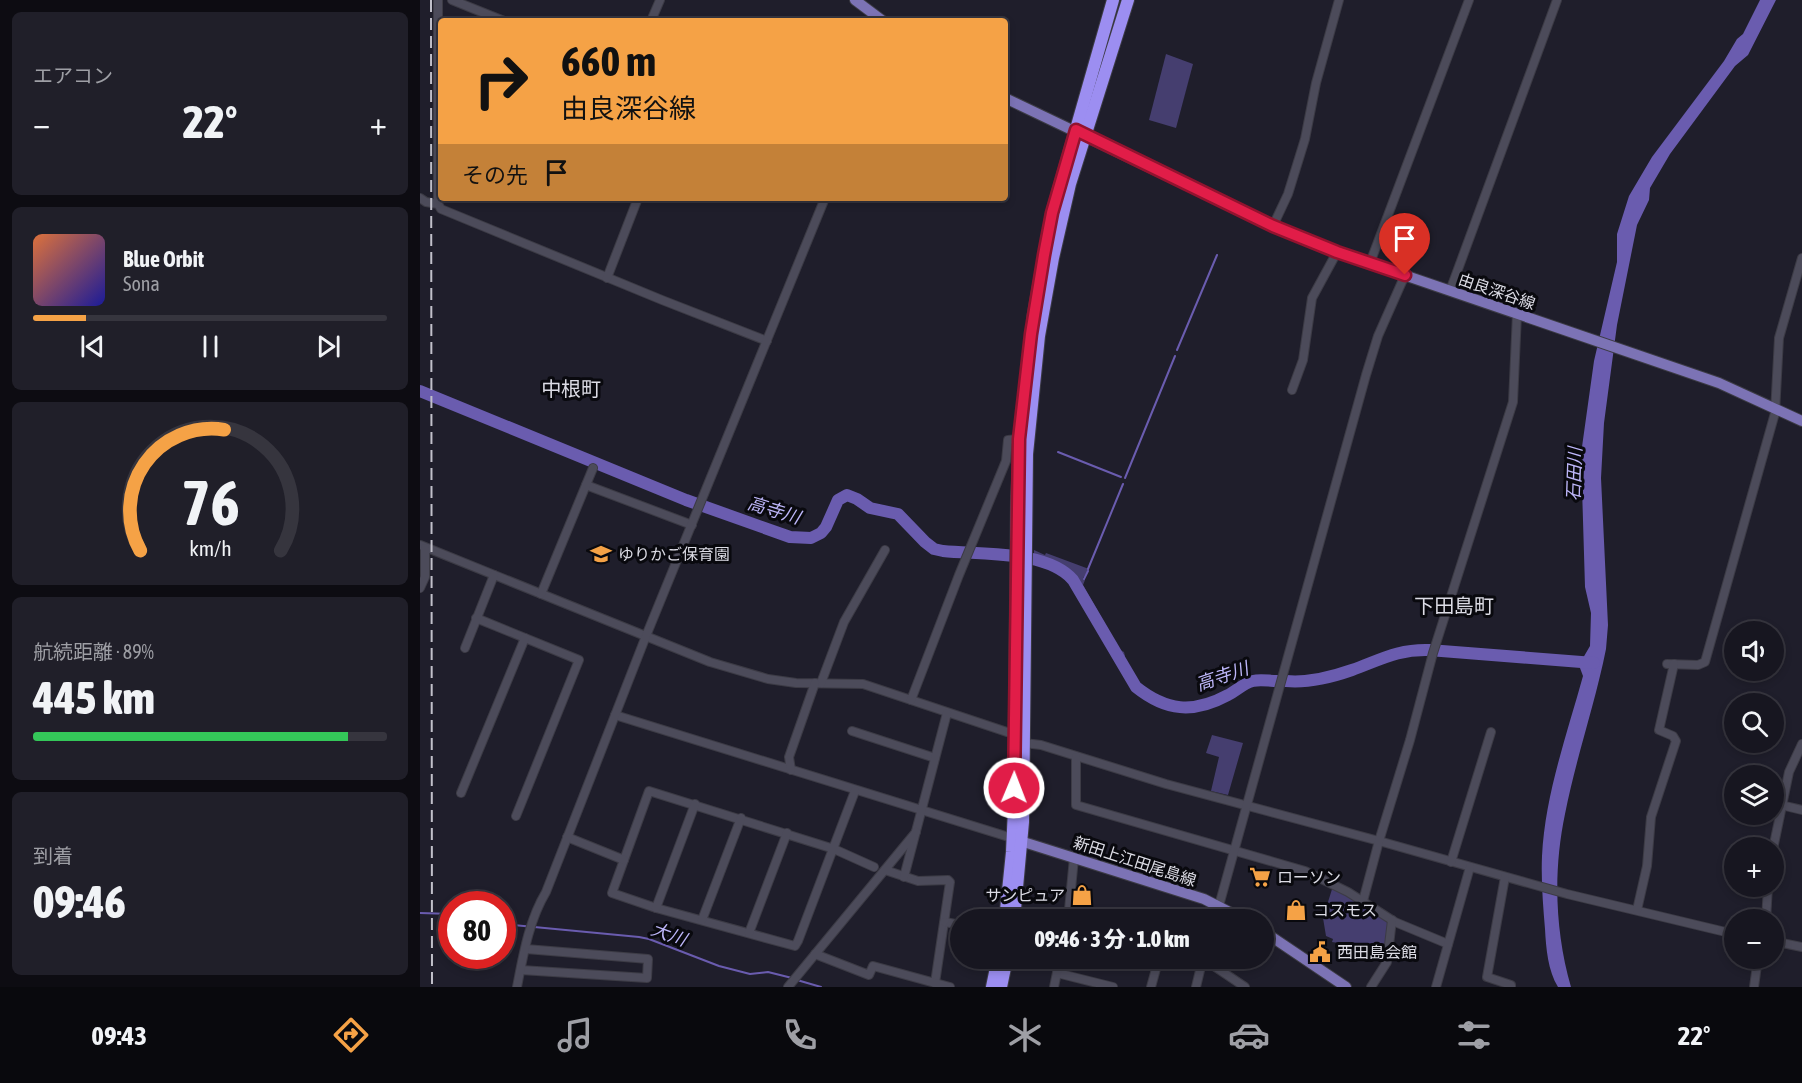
<!DOCTYPE html>
<html lang="ja">
<head>
<meta charset="utf-8">
<style>
	:root { --surface:#171620; --page:#201f29; --text:#f1f3f6; --muted:#9e9fa5; --line:#36353e; --accent:#f5a246 }
	body { margin:0; font-family:"Asap Condensed","Noto Sans JP",sans-serif; background:var(--page); color:var(--text); height:100vh; display:flex; flex-direction:column; font-size:22px; white-space:nowrap }
	* { box-sizing:border-box; margin:0 }
	p { font-size:20px; color:var(--muted) }
	.icon { flex:none; width:33px; height:33px; fill:none; stroke:currentColor; stroke-width:2; stroke-linecap:round; stroke-linejoin:round }
	.map { position:relative; flex:1; overflow:hidden }
	.side { display:flex; flex-direction:column; gap:12px; padding:12px; background:#0d0c12; width:420px }
	.side>* { flex:none }
	.guide { position:absolute; left:18px; top:18px; width:570px; height:183px; border-radius:6px; box-shadow:0 3px 9px #0003,0 0 0 2px var(--line); background:#f5a246; color:#111; overflow:hidden }
	.buttons { position:absolute; left:1304px; top:621px; display:grid; gap:12px }
	.buttons a { display:grid; place-items:center; width:60px; height:60px; border-radius:50%; background:var(--surface); box-shadow:0 3px 9px #0003,0 0 0 2px var(--line); font-size:30px }
	.speed { position:absolute; left:18px; top:891px; display:flex; gap:12px; font-size:30px; font-weight:700; text-align:center }
	.speed>* { display:grid; place-content:center; width:78px; height:78px; border-radius:50%; background:var(--surface); box-shadow:0 3px 9px #0003,0 0 0 2px var(--line); line-height:1 }
	.speed .limit { border:9px solid #d22; background:#fff; color:#111 }
	.pin { position:absolute; display:grid; place-items:center; width:51px; height:51px; color:#fff; margin:-62px -26px; border-radius:50% 50% 50% 0; rotate:-45deg; box-shadow:0 0 6px #0007 }
	.pin .icon { rotate:45deg }
	.me { position:absolute; width:66px; margin:-33px; rotate:1deg; stroke-linejoin:round; filter:drop-shadow(0 0 4px #0008) }
	.turn { display:flex; align-items:center; gap:21px; height:126px; padding:0 24px; font-size:27px }
	.turn .icon { width:78px; height:78px; stroke-width:2.5 }
	.turn b { display:block; font-size:42px; line-height:51px }
	.then { display:flex; align-items:center; height:57px; padding:0 24px; background:#0003; gap:12px; font-size:22px }
	.big { font-size:45px; font-weight:800; line-height:1.1 }
	.side .widget { flex:1; display:flex; flex-direction:column; justify-content:center; gap:9px; min-width:0; padding:0 21px; border-radius:9px; background:var(--page) }
	.side .dial { align-items:center; gap:0 }
	.dial svg { height:156px; overflow:visible; fill:none; stroke:var(--line); stroke-width:7; stroke-linecap:round; text-anchor:middle }
	.dial text { fill:var(--text); stroke:none }
	.song { display:flex; align-items:center; gap:18px }
	.cover { width:72px; height:72px; border-radius:9px; background:linear-gradient(135deg,hsl(20 70% 55%),hsl(240 70% 35%)) }
	.played { height:6px; border-radius:3px; background:linear-gradient(90deg,var(--accent) 15%,var(--line) 15%) }
	.keys { display:flex; justify-content:space-around; direction:ltr }
	.heat { display:flex; justify-content:space-between; align-items:center; font-size:33px; direction:ltr }
	.charge { height:9px; border-radius:4px; background:linear-gradient(90deg,#34c759 89%,var(--line) 0) }
	.trip { position:absolute; left:530px; top:909px; width:324px; height:60px; border-radius:30px; background:var(--surface); box-shadow:0 3px 9px #0003,0 0 0 2px var(--line); font-weight:800; line-height:60px; text-align:center }
	.tabs { display:flex; height:96px; justify-content:space-around; align-items:center; background:#09090d; color:var(--muted) }
	.tabs .icon { width:42px; height:42px }
	.tabs .active { color:var(--accent) }
	.tabs b { font-size:27px; color:var(--text) }
	main { display:flex; flex:1; min-height:0 }
	.map>svg:first-child { display:block }
	.green { fill:#453e6f }
	.water { fill:#6a5caf }
	.lines { fill:none; stroke-linecap:round; stroke-linejoin:round }
	.stream { stroke:#6a5caf; stroke-width:2 }
	.river { stroke:#6a5caf; stroke-width:12 }
	.minor-casing { stroke:#3c3b45; stroke-width:10 }
	.major-casing { stroke:#3c3b45; stroke-width:12 }
	.highway-casing { stroke:#3c3b45; stroke-width:14 }
	.minor { stroke:#4c4b5a; stroke-width:8 }
	.major { stroke:#7c73b5; stroke-width:10 }
	.highway { stroke:#9c8ef1; stroke-width:12 }
	.rail { stroke:#c1c0ca; stroke-width:2; stroke-dasharray:12 6; stroke-linecap:butt }
	.route-casing { stroke:#92132f; stroke-width:15 }
	.route { stroke:#e11d48; stroke-width:10 }
	.labels { text-anchor:middle; dominant-baseline:central; stroke-width:6; stroke-linejoin:round; paint-order:stroke }
	.street-label { font-size:16px; fill:#dcdce5; stroke:#09090e }
	.poi-label { font-size:16px; fill:#dcdce5; stroke:#09090e; text-anchor:start }
	.water-label { font-size:18px; font-style:italic; fill:#bdb6f9; stroke:#09090e }
	.quarter-label { font-size:20px; fill:#dcdce5; stroke:#09090e }
</style>
</head>
<body>
<main>
<section class="side">
<div class="widget"><p>エアコン</p>
<div class="heat"><a>−</a><b class="big">22°</b><a>+</a></div>
</div>
<div class="widget">
<div class="song"><i class="cover"></i><div><b>Blue Orbit</b><p>Sona</p></div></div>
<div class="played"></div>
<div class="keys"><svg class="icon" aria-label="previous" viewBox="0 0 24 24"><path d="M18 5L8 12l10 7zM5 5v14"/></svg><svg class="icon" aria-label="pause" viewBox="0 0 24 24"><path d="M8 5v14M16 5v14"/></svg><svg class="icon" aria-label="next" viewBox="0 0 24 24"><path d="M6 5l10 7-10 7zM19 5v14"/></svg></div>
</div>
<div class="widget dial"><svg viewBox="0 0 100 80">
<path d="M14 69A42 42 0 1 1 86 69"/>
<path d="M14 69A42 42 0 0 1 57 7" stroke="#f5a246"/>
<text x="50" y="56" font-size="32" font-weight="700">76</text>
<text x="50" y="72" font-size="11">km/h</text>
</svg></div>
<div class="widget"><p>航続距離 · 89%</p><b class="big">445 km</b><div class="charge"></div></div>
<div class="widget"><p>到着</p><b class="big">09:46</b></div>
</section>
<div class="map">
<svg width="1382" height="987" viewBox="0 0 1382 987">
	<rect width="100%" height="100%" fill="#1f1e2b"/>
	<g class="green">
		<path d="M746,54L773,64L756,128L729,120Z"/>
		<path d="M614,550L625,555L626,553L669,569L663,578L665,580L663,585L700,650L704,652L705,656L703,658L654,576L636,564L623,558L614,557Z"/>
		<path d="M792,735L823,743L808,795L791,791L799,757L786,753Z"/>
		<path d="M913,886L968,920L964,950L912,942L913,939L906,936L903,918Z"/>
	</g>
	<path class="water" d="M1340,0H1356L1328,55L1315,66L1250,154L1230,188L1229,200L1217,225L1197,325L1184,423L1181,478L1188,625L1186,649C1175,704 1156,758 1145,814C1133,871 1135,931 1151,987H1138C1128,971 1126,948 1125,929C1123,905 1121,880 1122,856C1125,795 1147,734 1163,676L1160,668L1163,658L1170,646L1171,613L1165,587L1161,454L1174,361L1197,262V234L1209,196L1232,157L1304,61L1317,39L1323,34Z"/>
	<g class="lines">
		<g class="stream">
			<path d="M757,350L797,255"/>
			<path d="M638,452L701,477"/>
			<path d="M705,478L755,356"/>
			<path d="M668,569L703,484"/>
			<path d="M664,579L668,571"/>
			<path d="M0,913L32,914"/>
			<path d="M82,924L219,937L229,939L299,966L330,974L348,972L372,978"/>
			<path d="M377,980L401,987"/>
		</g>
		<g class="river">
			<path d="M0,391L266,500L370,537L391,538L401,533L406,527L418,500L427,495L437,499L450,508L478,514L505,542L514,549L523,551C561,555 627,550 653,580L716,687C746,711 773,714 808,695C816,691 824,683 833,681C840,679 849,681 857,681"/>
			<path d="M866,681C887,683 912,677 932,670C960,660 978,649 1009,650L1174,663"/>
		</g>
		<defs>
			<g id="minor">
				<path d="M32,0L84,21"/>
				<path d="M231,21L240,0"/>
				<path d="M0,198L6,202L18,204L21,209L242,300L347,341"/>
				<path d="M18,204V0"/>
				<path d="M853,226L868,194L885,139L896,83L919,0"/>
				<path d="M950,263L1049,0"/>
				<path d="M187,278L218,198"/>
				<path d="M1030,291L1137,0"/>
				<path d="M872,390L883,360L892,298L917,252"/>
				<path d="M166,485L272,525"/>
				<path d="M0,545L290,662L348,679L376,683L443,684L587,732L595,733"/>
				<path d="M0,588L5,577V548"/>
				<path d="M121,594L173,468"/>
				<path d="M56,618L159,660L96,816"/>
				<path d="M45,648L74,575"/>
				<path d="M1247,664L1278,665L1285,662L1355,413L1359,338L1382,258"/>
				<path d="M401,683L424,622L465,550"/>
				<path d="M491,700L539,575L586,461L588,440L599,439"/>
				<path d="M195,715L592,838"/>
				<path d="M432,731L515,758"/>
				<path d="M604,743L621,745L746,784L959,841L1147,894L1314,934"/>
				<path d="M656,757V805L885,871L928,892L975,922L1028,944"/>
				<path d="M371,770L369,757L395,683"/>
				<path d="M435,791L378,941L375,946L236,908L192,893L229,791L414,849L454,867"/>
				<path d="M41,793L105,638"/>
				<path d="M1361,805L1382,810"/>
				<path d="M147,837L204,860"/>
				<path d="M1353,849L1369,772L1382,744"/>
				<path d="M1031,862L1071,732"/>
				<path d="M465,870L498,881L528,880L530,882L515,983"/>
				<path d="M484,877L527,713"/>
				<path d="M1085,877L1067,977L1091,985V987"/>
				<path d="M943,901L959,841L990,740L1013,653L1093,402L1097,314"/>
				<path d="M236,908L275,804"/>
				<path d="M1217,910L1227,866L1231,817L1256,741L1253,736L1239,730L1254,664"/>
				<path d="M282,920L321,818"/>
				<path d="M648,920L654,858"/>
				<path d="M795,920L946,375L958,336L985,275"/>
				<path d="M1346,920L1348,886"/>
				<path d="M525,922L540,925"/>
				<path d="M329,933L367,833"/>
				<path d="M1353,941L1382,947"/>
				<path d="M395,954L449,975L453,966L530,987"/>
				<path d="M782,958L825,987"/>
				<path d="M101,970L227,978L228,959L106,949"/>
				<path d="M637,973L693,987"/>
				<path d="M97,987C103,956 109,920 126,892L226,636L405,198"/>
				<path d="M368,987L496,832"/>
				<path d="M634,987L640,958"/>
				<path d="M731,987L739,958"/>
				<path d="M776,987L783,958"/>
				<path d="M951,987L967,962L972,920"/>
				<path d="M1016,987L1050,867"/>
				<path d="M1334,987L1338,958"/>
			</g>
			<g id="major">
				<path d="M435,0L463,21"/>
				<path d="M585,98L853,226L917,252L1299,383L1382,421"/>
				<path d="M594,839L784,899L825,920"/>
				<path d="M843,931L926,987"/>
			</g>
			<g id="highway">
				<path d="M613,318L632,213L693,0"/>
				<path d="M585,920L592,852L594,808L597,496L603,404"/>
				<path d="M594,920L603,822L607,454L619,336L633,258L650,184L708,0"/>
				<path d="M572,987L578,958"/>
				<path d="M581,987L587,958"/>
			</g>
		</defs>
		<use href="#minor" class="minor-casing"/>
		<use href="#major" class="major-casing"/>
		<use href="#highway" class="highway-casing"/>
		<use href="#minor" class="minor"/>
		<use href="#major" class="major"/>
		<use href="#highway" class="highway"/>
		<path class="rail" d="M11,0L12,987"/>
	</g>
	<g class="lines">
		<defs>
			<path id="route" d="M594,788L599,439L611,334L624,255L632,213L656,130L853,226L917,252L985,275"/>
		</defs>
		<use href="#route" class="route-casing"/>
		<use href="#route" class="route"/>
	</g>
	<defs>
		<symbol id="school-bare" viewBox="-9 -9 18 18"><path d="M0-5L7-2L0 1L-7-2ZM-4 1L0 2.5L4 1V4Q0 6-4 4Z" fill="#f5a246" stroke="#09090e" stroke-width="2.5" paint-order="stroke"/></symbol>
		<symbol id="supermarket-bare" viewBox="-9 -9 18 18"><path d="M-6-5.5h2.5l.6 2H6L4.5 2H-2.5L-4.4-4H-6ZM-1.5 3.2a1.3 1.3 0 1 0 .1 0ZM3 3.2a1.3 1.3 0 1 0 .1 0Z" fill="#f5a246" stroke="#09090e" stroke-width="2.5" paint-order="stroke"/></symbol>
		<symbol id="shop-bare" viewBox="-9 -9 18 18"><path d="M-5-2.5h2.3a2.7 3.5 0 0 1 5.4 0H5L5.5 6h-11ZM-1.5-2.5h3a1.5 2.3 0 0 0-3 0Z" fill="#f5a246" stroke="#09090e" stroke-width="2.5" paint-order="stroke"/></symbol>
		<symbol id="civic-bare" viewBox="-9 -9 18 18"><path d="M-.6-6.5H3V-4.5H.6V-3L4-1V1h2V6H-6V1h2V-1L-.6-3ZM-1.2 2.5V6h2.4V2.5Z" fill="#f5a246" stroke="#09090e" stroke-width="2.5" paint-order="stroke"/></symbol>
	</defs>
	<g fill-rule="evenodd">
		<use href="#school-bare" x="166" y="539" width="30" height="30"/>
		<use href="#supermarket-bare" x="825" y="862" width="30" height="30"/>
		<use href="#shop-bare" x="647" y="880" width="30" height="30"/>
		<use href="#shop-bare" x="861" y="895" width="30" height="30"/>
		<use href="#civic-bare" x="885" y="937" width="30" height="30"/>
	</g>
	<g class="labels">
		<g class="street-label">
			<text transform="translate(1077 291) rotate(19)">由良深谷線</text>
			<text transform="translate(715 861) rotate(18)">新田上江田尾島線</text>
		</g>
		<g class="poi-label">
			<text x="198" y="554">ゆりかご保育園</text>
			<text x="857" y="877">ローソン</text>
			<text x="645" y="895" text-anchor="end">サンピュア</text>
			<text x="893" y="910">コスモス</text>
			<text x="917" y="952">西田島会館</text>
		</g>
		<g class="water-label">
			<text transform="translate(1154 474) rotate(-88)">石田川</text>
			<text transform="translate(354 510) rotate(17)">高寺川</text>
			<text transform="translate(802 676) rotate(-19)">高寺川</text>
			<text transform="translate(249 934) rotate(20)">大川</text>
		</g>
		<g class="quarter-label">
			<text x="151" y="388">中根町</text>
			<text x="1034" y="605">下田島町</text>
		</g>
	</g>
</svg>
<div class="buttons">
<a><svg class="icon" aria-label="sound" viewBox="0 0 24 24"><path d="M4 9h4l5-4v14l-5-4H4zM17 9q2 3 0 6"/></svg></a>
<a><svg class="icon" aria-label="search" viewBox="0 0 24 24"><circle cx="10" cy="10" r="6"/><path d="M15 15l6 6"/></svg></a>
<a><svg class="icon" aria-label="layers" viewBox="0 0 24 24"><path d="M12 4l9 5-9 5-9-5zM3 14l9 5 9-5"/></svg></a>
<a>+</a>
<a>−</a>
</div>
<div class="speed"><div class="limit">80</div></div>
<div class="pin" style="left:985px;top:275px;background:#d93025"><svg class="icon" aria-label="arrive" viewBox="0 0 24 24"><path d="M6 21V4h12l-3 4 3 4H6"/></svg></div>
<svg class="me" style="left:594px;top:788px" viewBox="-20 -20 40 40"><circle r="17" fill="#e11d48" stroke="#fff" stroke-width="3"/><path d="M0-11L8 9 0 5-8 9z" fill="#fff"/></svg>
<div class="trip">09:46 · 3 分 · 1.0 km</div>
<div class="guide">
<div class="turn"><svg class="icon" aria-label="right" viewBox="0 0 24 24"><path d="M7 20v-9h11M14 6l5 5-5 5"/></svg><div><b>660 m</b>由良深谷線</div></div>
<div class="then">その先<svg class="icon" aria-label="arrive" viewBox="0 0 24 24"><path d="M6 21V4h12l-3 4 3 4H6"/></svg></div>
</div>
</div>
</main>
<nav class="tabs">
<b>09:43</b>
<svg class="icon active" aria-label="directions" viewBox="0 0 24 24"><path d="M12 3l9 9-9 9-9-9zM9 14v-3h6M13 9l2 2-2 2"/></svg>
<svg class="icon" aria-label="music" viewBox="0 0 24 24"><path d="M9 18V5l10-2v13"/><circle cx="6" cy="18" r="3"/><circle cx="16" cy="16" r="3"/></svg>
<svg class="icon" aria-label="phone" viewBox="0 0 24 24"><path d="M5 4h4l2 5-3 2q2 4 5 5l2-3 5 2v4C11 20 4 13 5 4z"/></svg>
<svg class="icon" aria-label="climate" viewBox="0 0 24 24"><path d="M12 3v18M4 7l16 10M4 17L20 7"/></svg>
<svg class="icon" aria-label="car" viewBox="0 0 24 24"><path d="M5 17H2v-5l4-1 3-4h7l3 4 3 1v5h-3M9 17h6M6 11h13"/><circle cx="7" cy="17" r="2"/><circle cx="17" cy="17" r="2"/></svg>
<svg class="icon" aria-label="filters" viewBox="0 0 24 24"><path d="M4 7h16M4 17h16"/><circle cx="9" cy="7" r="2"/><circle cx="15" cy="17" r="2"/></svg>
<b>22°</b>
</nav>
</body>
</html>
